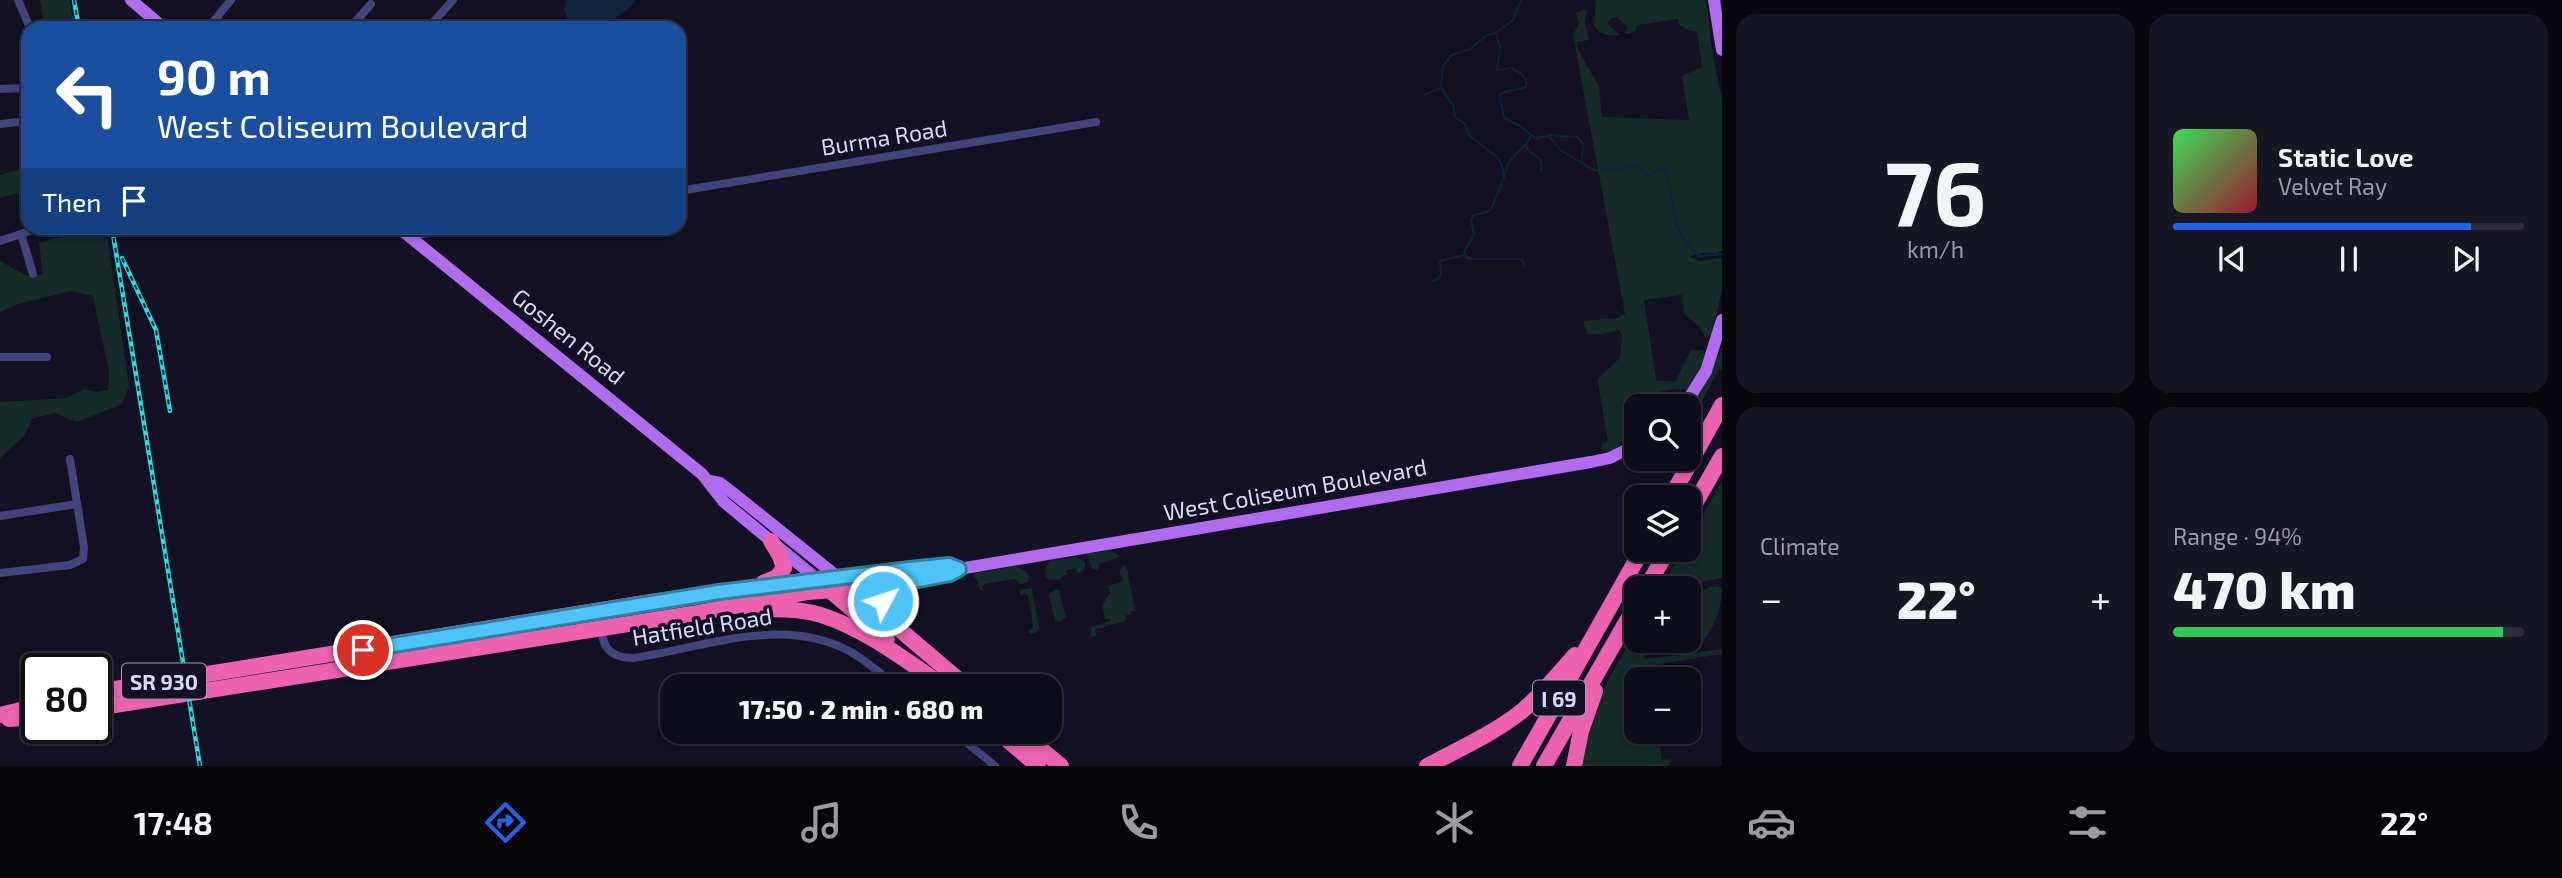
<!DOCTYPE html>
<html lang="en">
<head>
<meta charset="utf-8">
<style>
	:root { --surface:#0e0d1a; --page:#171623; --text:#f1f3f6; --muted:#9b9ca2; --line:#2e2d39; --accent:#2563eb }
	body { margin:0; font-family:"Exo 2",sans-serif; background:var(--page); color:var(--text); height:100vh; display:flex; flex-direction:column; font-size:26px; white-space:nowrap }
	* { box-sizing:border-box; margin:0 }
	p { font-size:23px; color:var(--muted) }
	.icon { flex:none; width:38px; height:38px; fill:none; stroke:currentColor; stroke-width:2; stroke-linecap:round; stroke-linejoin:round }
	.map { position:relative; flex:1; overflow:hidden }
	.side { display:flex; flex-direction:column; gap:14px; padding:14px; background:#08070e; width:840px }
	.side>* { flex:none }
	.hud { position:absolute; left:21px; top:21px; width:665px; height:214px; border-radius:21px; box-shadow:0 4px 10px #0003,0 0 0 2px var(--line); background:#1a4fa0; color:#fff; overflow:hidden }
	.buttons { position:absolute; left:1624px; top:394px; display:grid; gap:14px }
	.buttons a { display:grid; place-items:center; width:77px; height:77px; border-radius:14px; background:var(--surface); box-shadow:0 4px 10px #0003,0 0 0 2px var(--line); font-size:35px }
	.speed { position:absolute; left:21px; top:653px; display:flex; gap:14px; font-size:35px; font-weight:700; text-align:center }
	.speed>* { display:grid; place-content:center; width:91px; height:91px; border-radius:50%; background:var(--surface); box-shadow:0 4px 10px #0003,0 0 0 2px var(--line); line-height:1 }
	.speed .limit { border:4px solid #111; border-radius:10px; background:#fff; color:#111 }
	.pin { position:absolute; display:grid; place-items:center; width:60px; height:60px; color:#fff; margin:-30px; border:4px solid #fff; border-radius:50%; box-shadow:0 2px 7px #0007 }
	.me { position:absolute; width:77px; margin:-38px; rotate:50deg; stroke-linejoin:round; filter:drop-shadow(0 0 5px #0008) }
	.turn { display:flex; align-items:center; gap:24px; height:147px; padding:0 21px; font-size:32px }
	.turn .icon { width:91px; height:91px; stroke-width:2.5 }
	.turn b { display:block; font-size:49px; line-height:60px }
	.then { display:flex; align-items:center; height:66px; padding:0 21px; background:#0003; gap:14px; font-size:26px }
	.big { font-size:52px; font-weight:800; line-height:1.1 }
	.side .tile { flex:1; display:flex; flex-direction:column; justify-content:center; gap:10px; min-width:0; padding:0 24px; border-radius:21px; background:var(--page) }
	.side .dial { align-items:center; gap:0 }
	.dial b { font-size:91px; line-height:1 }
	.song { display:flex; align-items:center; gap:21px }
	.cover { width:84px; height:84px; border-radius:10px; background:linear-gradient(135deg,hsl(130 70% 55%),hsl(350 70% 35%)) }
	.played { height:7px; border-radius:4px; background:linear-gradient(90deg,var(--accent) 85%,var(--line) 85%) }
	.keys { display:flex; justify-content:space-around; direction:ltr }
	.heat { display:flex; justify-content:space-between; align-items:center; font-size:38px; direction:ltr }
	.charge { height:10px; border-radius:5px; background:linear-gradient(90deg,#34c759 94%,var(--line) 0) }
	.side .tiles { flex:1; display:grid; gap:14px; grid-template-columns:repeat(2,1fr) }
	.trip { position:absolute; left:660px; top:674px; width:402px; height:70px; border-radius:21px; background:var(--surface); box-shadow:0 4px 10px #0003,0 0 0 2px var(--line); font-weight:800; line-height:70px; text-align:center }
	.menu { display:flex; height:112px; justify-content:space-around; align-items:center; background:#06050a; color:var(--muted) }
	.menu .icon { width:49px; height:49px }
	.menu .on { color:var(--accent) }
	.menu b { font-size:32px; color:var(--text) }
	main { display:flex; flex:1; min-height:0 }
	.map>svg:first-child { display:block }
	.green { fill:#152c29 }
	.water { fill:#10253d }
	.lines { fill:none; stroke-linecap:round; stroke-linejoin:round }
	.stream { stroke:#10253d; stroke-width:2 }
	.street { stroke:#42457d; stroke-width:8 }
	.primary { stroke:#b06ced; stroke-width:12 }
	.highway { stroke:#ec62b1; stroke-width:16 }
	.rail-casing { stroke:#1ce2e3; stroke-width:4.5 }
	.rail { stroke:#131123; stroke-width:2; stroke-dasharray:5; stroke-linecap:butt }
	.route-casing { stroke:#337fa1; stroke-width:18 }
	.route { stroke:#4fc3f7; stroke-width:12 }
	.labels { text-anchor:middle; dominant-baseline:central; stroke-width:7; stroke-linejoin:round; paint-order:stroke }
	.shield { fill:#131123; stroke:#9e9cba; stroke-width:2 }
	.shield-label { font-size:21px; font-weight:bold; fill:#d9d8fa }
	.street-label { font-size:23px; fill:#d9d8fa; stroke:#131123 }
</style>
</head>
<body>
<main>
<div class="map">
<svg width="1722" height="766" viewBox="0 0 1722 766">
	<rect width="100%" height="100%" fill="#131123"/>
	<g class="green">
		<path d="M40,0H70L74,28H45Z"/>
		<path d="M1596,0H1706L1713,57L1722,99V250L1717,253H1701L1700,255L1696,254L1689,257L1700,261L1722,258V290L1712,334L1709,338L1705,337L1699,326L1684,314L1682,295L1644,300L1656,380L1675,382L1691,350H1703L1706,359L1689,389C1662,388 1648,393 1632,413C1623,424 1626,461 1600,449L1602,444L1608,442L1598,383V378L1620,358L1622,335L1619,330L1603,334H1587L1583,321L1618,318L1625,314L1573,35L1579,23L1576,13L1587,9L1585,23L1589,40L1577,42L1578,49L1599,87L1602,117L1689,120L1682,76L1702,67L1697,31H1692L1679,25L1678,19L1637,25L1635,32L1625,34L1628,26L1617,18L1613,17L1609,20L1608,24L1620,35C1608,36 1601,36 1594,25Z"/>
		<path d="M28,167V190L0,198V175Z"/>
		<path d="M72,228H106L129,386L122,404L77,422L54,413L32,419L25,435L0,458V402L67,398L84,389L97,392L108,390L109,372L93,296L71,291L18,304L0,312V261L27,276L43,274L39,243L60,237Z"/>
		<path d="M1722,343V369L1718,371L1701,403L1694,405L1689,411V406L1720,353Z"/>
		<path d="M1722,481V578C1701,581 1682,588 1661,588L1683,550H1689V539Z"/>
		<path d="M1107,551L1116,553L1120,557L1099,564L1098,570L1092,569L1087,554Z"/>
		<path d="M1076,557L1085,562C1086,568 1083,572 1078,573L1076,568L1066,570L1068,575L1063,576L1061,579L1052,580L1046,578L1045,569L1050,561Z"/>
		<path d="M1124,564L1128,572L1135,611H1130L1133,613L1125,616L1126,621L1097,629L1095,630L1097,636L1091,637V627L1110,621V619H1105L1102,606L1110,593L1108,586L1124,581L1119,573Z"/>
		<path d="M1016,566L1025,571L1029,577L1027,583L1020,584L1015,579L985,584L982,587L985,590L980,591L977,580L972,574Z"/>
		<path d="M1717,586L1722,588C1722,609 1713,633 1696,648H1675L1672,641L1689,640C1689,618 1688,589 1717,586Z"/>
		<path d="M1032,588L1039,628L1037,632L1031,634L1028,632L1033,627L1028,596L1025,593L1021,595L1019,590Z"/>
		<path d="M1054,590H1059L1066,617L1061,622L1055,621L1049,595Z"/>
		<path d="M1636,631V640L1650,641L1644,653L1645,659L1722,649V654L1648,666L1649,679H1636V732H1658L1662,760L1673,759L1668,766H1580C1588,712 1609,678 1636,631Z"/>
	</g>
	<path class="water" d="M566,0H636C619,21 592,34 567,18L564,9Z"/>
	<g class="lines">
		<g class="stream">
			<path d="M1521,0L1513,20L1496,33L1500,47L1497,70L1511,68C1519,72 1529,77 1526,87C1517,91 1507,88 1500,95L1504,118L1520,126L1535,138L1549,136L1560,150L1594,170L1626,169L1633,165C1647,169 1643,182 1660,168L1665,169C1678,204 1666,229 1699,256L1722,254"/>
			<path d="M1496,33L1487,35L1470,49L1452,55L1443,66L1441,85L1444,93L1453,105L1455,117L1465,124L1469,135L1497,157L1502,165L1504,179"/>
			<path d="M1425,95L1442,87"/>
			<path d="M1550,135L1577,137L1583,144L1582,161"/>
			<path d="M1525,145C1531,157 1544,154 1541,171"/>
			<path d="M1524,265L1523,261L1518,259H1473L1467,258L1464,252L1474,235L1471,220L1474,215C1479,214 1487,213 1490,210C1493,208 1506,171 1508,165C1513,151 1527,149 1531,135"/>
			<path d="M1432,281L1438,279L1441,274L1440,261L1464,255"/>
		</g>
		<g class="street">
			<path d="M18,0L30,28"/>
			<path d="M208,28L231,0"/>
			<path d="M350,28L371,4"/>
			<path d="M428,28L453,0"/>
			<path d="M0,89L28,88"/>
			<path d="M0,124L28,121"/>
			<path d="M679,191L1096,122"/>
			<path d="M21,234L33,274"/>
			<path d="M410,236L460,228"/>
			<path d="M0,241L39,228"/>
			<path d="M0,357H47"/>
			<path d="M0,516L77,504"/>
			<path d="M0,573L70,565L83,559L84,547L70,459"/>
			<path d="M598,611C602,637 601,658 633,658C704,648 780,615 849,651C866,660 881,674 896,686"/>
			<path d="M954,732L995,766"/>
		</g>
		<g class="primary">
			<path d="M131,0L164,28"/>
			<path d="M1714,0L1722,50"/>
			<path d="M399,228L702,474L724,502L817,579"/>
			<path d="M1684,406L1706,371L1722,320"/>
			<path d="M710,481L720,483L733,493L839,578L949,565L959,569"/>
			<path d="M852,589L950,574L959,569L1591,462L1610,458L1636,445"/>
		</g>
		<g class="highway">
			<path d="M1671,497L1722,405"/>
			<path d="M1689,514L1722,456"/>
			<path d="M763,583L777,577L784,568L780,556L771,541"/>
			<path d="M827,588L887,639"/>
			<path d="M1646,588L1668,550"/>
			<path d="M751,610C773,609 799,608 821,615C865,629 904,659 942,685"/>
			<path d="M889,620L882,597L887,587L897,583"/>
			<path d="M96,692L651,602L817,579L839,578L966,686"/>
			<path d="M96,708L692,614L808,592L847,589"/>
			<path d="M0,715L37,706"/>
			<path d="M9,719L37,717"/>
			<path d="M998,732L1038,766"/>
			<path d="M1020,732L1061,766"/>
			<path d="M1427,766C1459,749 1493,734 1522,711C1542,694 1558,674 1575,655"/>
			<path d="M1520,766L1642,550"/>
			<path d="M1544,766L1636,605"/>
			<path d="M1574,766L1581,731L1595,691"/>
		</g>
		<defs>
			<g id="rail">
				<path d="M74,0L79,28"/>
				<path d="M112,228L200,766"/>
				<path d="M122,258L156,330L170,411"/>
			</g>
		</defs>
		<use href="#rail" class="rail-casing"/>
		<use href="#rail" class="rail"/>
	</g>
	<g class="lines">
		<defs>
			<path id="route" d="M363,650L719,592L910,569L949,565L959,569L950,574L891,585L885,591L883,601"/>
		</defs>
		<use href="#route" class="route-casing"/>
		<use href="#route" class="route"/>
	</g>
	<g class="labels">
		<g class="shield">
			<rect x="122" y="663.5" width="84" height="35" rx="5"/>
			<rect x="1533" y="680.5" width="52" height="35" rx="5"/>
		</g>
		<g class="shield-label">
			<text x="164" y="681">SR 930</text>
			<text x="1559" y="698">I 69</text>
		</g>
		<g class="street-label">
			<text transform="translate(884 137) rotate(-9)">Burma Road</text>
			<text transform="translate(569 336) rotate(39)">Goshen Road</text>
			<text transform="translate(1295 489) rotate(-10)">West Coliseum Boulevard</text>
			<text transform="translate(702 626) rotate(-9)">Hatfield Road</text>
		</g>
	</g>
</svg>
<div class="buttons">
<a><svg class="icon" aria-label="search" viewBox="0 0 24 24"><circle cx="10" cy="10" r="6"/><path d="M15 15l6 6"/></svg></a>
<a><svg class="icon" aria-label="layers" viewBox="0 0 24 24"><path d="M12 4l9 5-9 5-9-5zM3 14l9 5 9-5"/></svg></a>
<a>+</a>
<a>−</a>
</div>
<div class="speed"><div class="limit">80</div></div>
<div class="pin" style="left:363px;top:650px;background:#d93025"><svg class="icon" aria-label="arrive" viewBox="0 0 24 24"><path d="M6 21V4h12l-3 4 3 4H6"/></svg></div>
<svg class="me" style="left:883px;top:601px" viewBox="-20 -20 40 40"><circle r="17" fill="#4fc3f7" stroke="#fff" stroke-width="3"/><path d="M0-11L8 9 0 5-8 9z" fill="#fff"/></svg>
<div class="trip">17:50 · 2 min · 680 m</div>
<div class="hud">
<div class="turn"><svg class="icon" aria-label="left" viewBox="0 0 24 24"><path d="M17 20v-9H6M10 6l-5 5 5 5"/></svg><div><b>90 m</b>West Coliseum Boulevard</div></div>
<div class="then">Then<svg class="icon" aria-label="arrive" viewBox="0 0 24 24"><path d="M6 21V4h12l-3 4 3 4H6"/></svg></div>
</div>
</div>
<section class="side">
<div class="tiles">
<div class="tile dial"><b>76</b><p>km/h</p></div>
<div class="tile">
<div class="song"><i class="cover"></i><div><b>Static Love</b><p>Velvet Ray</p></div></div>
<div class="played"></div>
<div class="keys"><svg class="icon" aria-label="previous" viewBox="0 0 24 24"><path d="M18 5L8 12l10 7zM5 5v14"/></svg><svg class="icon" aria-label="pause" viewBox="0 0 24 24"><path d="M8 5v14M16 5v14"/></svg><svg class="icon" aria-label="next" viewBox="0 0 24 24"><path d="M6 5l10 7-10 7zM19 5v14"/></svg></div>
</div>
<div class="tile"><p>Climate</p>
<div class="heat"><a>−</a><b class="big">22°</b><a>+</a></div>
</div>
<div class="tile"><p>Range · 94%</p><b class="big">470 km</b><div class="charge"></div></div>
</div>
</section>
</main>
<nav class="menu">
<b>17:48</b>
<svg class="icon on" aria-label="directions" viewBox="0 0 24 24"><path d="M12 3l9 9-9 9-9-9zM9 14v-3h6M13 9l2 2-2 2"/></svg>
<svg class="icon" aria-label="music" viewBox="0 0 24 24"><path d="M9 18V5l10-2v13"/><circle cx="6" cy="18" r="3"/><circle cx="16" cy="16" r="3"/></svg>
<svg class="icon" aria-label="phone" viewBox="0 0 24 24"><path d="M5 4h4l2 5-3 2q2 4 5 5l2-3 5 2v4C11 20 4 13 5 4z"/></svg>
<svg class="icon" aria-label="climate" viewBox="0 0 24 24"><path d="M12 3v18M4 7l16 10M4 17L20 7"/></svg>
<svg class="icon" aria-label="car" viewBox="0 0 24 24"><path d="M5 17H2v-5l4-1 3-4h7l3 4 3 1v5h-3M9 17h6M6 11h13"/><circle cx="7" cy="17" r="2"/><circle cx="17" cy="17" r="2"/></svg>
<svg class="icon" aria-label="filters" viewBox="0 0 24 24"><path d="M4 7h16M4 17h16"/><circle cx="9" cy="7" r="2"/><circle cx="15" cy="17" r="2"/></svg>
<b>22°</b>
</nav>
</body>
</html>
